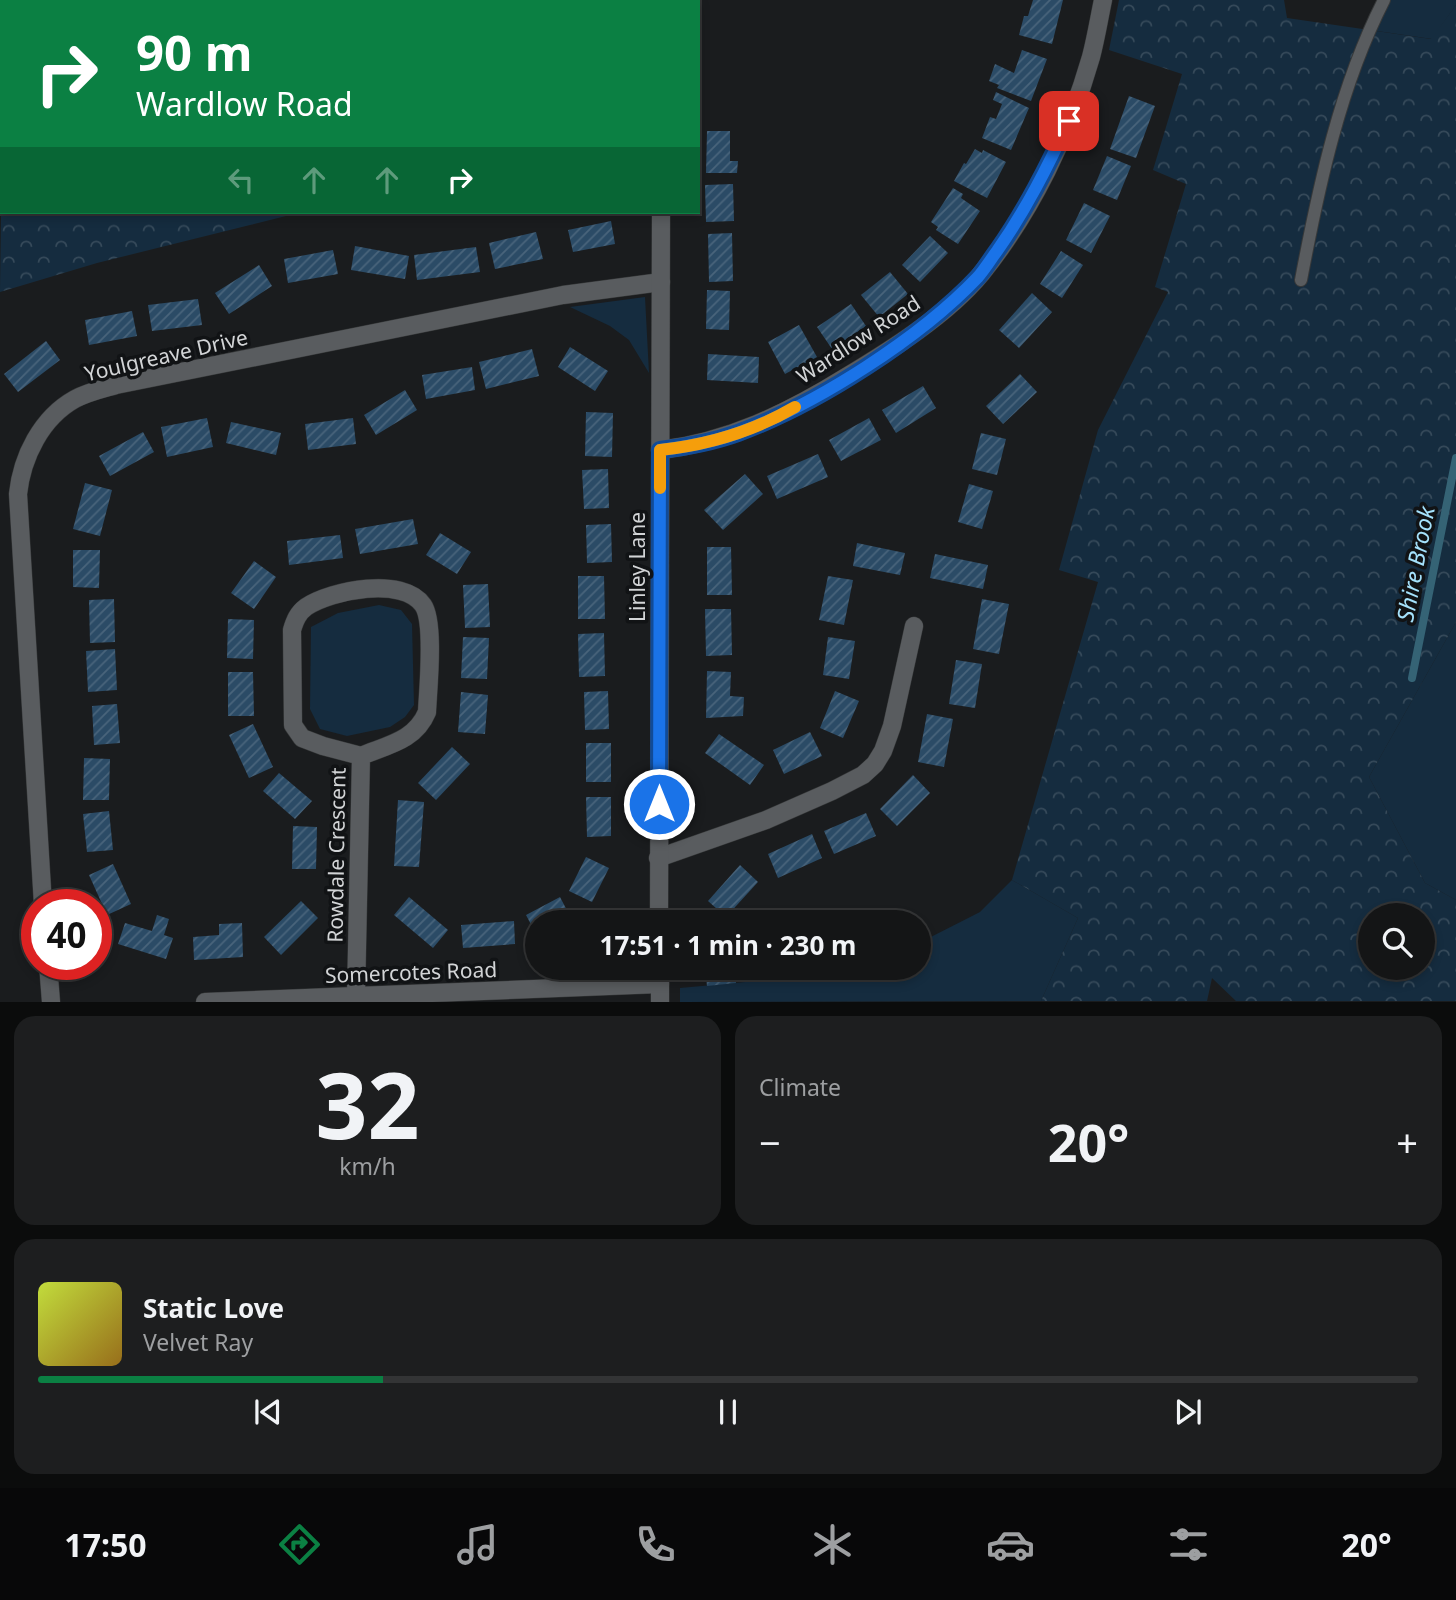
<!DOCTYPE html>
<html lang="en">
<head>
<meta charset="utf-8">
<style>
	:root { --surface:#141516; --page:#1d1e1f; --text:#f1f3f6; --muted:#9d9fa1; --line:#333435; --accent:#0b8043 }
	body { margin:0; font-family:"Noto Sans",sans-serif; background:var(--page); color:var(--text); height:100vh; display:flex; flex-direction:column; font-size:26px; white-space:nowrap }
	* { box-sizing:border-box; margin:0 }
	p { font-size:23px; color:var(--muted) }
	.icon { flex:none; width:38px; height:38px; fill:none; stroke:currentColor; stroke-width:2; stroke-linecap:round; stroke-linejoin:round }
	.map { position:relative; height:1002px; overflow:hidden }
	.details { display:flex; flex-direction:column; gap:14px; padding:14px; background:#0b0c0c; flex:1 }
	.details>* { flex:none }
	.top-card { position:absolute; left:0px; top:0px; width:700px; height:214px; box-shadow:0 4px 10px #0003,0 0 0 2px var(--line); background:#0b8043; color:#fff; overflow:hidden }
	.buttons { position:absolute; left:1358px; top:903px; display:grid; gap:14px }
	.buttons a { display:grid; place-items:center; width:77px; height:77px; border-radius:50%; background:var(--surface); box-shadow:0 4px 10px #0003,0 0 0 2px var(--line); font-size:35px }
	.speed { position:absolute; left:21px; top:889px; display:flex; gap:14px; font-size:35px; font-weight:700; text-align:center }
	.speed>* { display:grid; place-content:center; width:91px; height:91px; border-radius:50%; background:var(--surface); box-shadow:0 4px 10px #0003,0 0 0 2px var(--line); line-height:1 }
	.speed .limit { border:10px solid #d22; background:#fff; color:#111 }
	.pin { position:absolute; display:grid; place-items:center; width:60px; height:60px; color:#fff; margin:-30px; border-radius:14px; box-shadow:0 4px 10px #0006 }
	.me { position:absolute; width:77px; margin:-38px; rotate:0deg; stroke-linejoin:round; filter:drop-shadow(0 0 5px #0008) }
	.turn { display:flex; align-items:center; gap:24px; height:147px; padding:0 21px; font-size:32px }
	.turn .icon { width:91px; height:91px; stroke-width:2.5 }
	.turn b { display:block; font-size:49px; line-height:60px }
	.lanes { display:flex; align-items:center; height:66px; padding:0 21px; background:#0003; justify-content:center; gap:35px; direction:ltr }
	.lanes .off { opacity:.35 }
	.big { font-size:52px; font-weight:700; line-height:1.1 }
	.details .widget { flex:1; display:flex; flex-direction:column; justify-content:center; gap:10px; min-width:0; padding:0 24px; border-radius:21px; background:var(--page) }
	.details .dial { align-items:center; gap:0 }
	.dial b { font-size:91px; line-height:1 }
	.song { display:flex; align-items:center; gap:21px }
	.cover { width:84px; height:84px; border-radius:10px; background:linear-gradient(135deg,hsl(70 70% 55%),hsl(40 70% 35%)) }
	.played { height:7px; border-radius:4px; background:linear-gradient(90deg,var(--accent) 25%,var(--line) 25%) }
	.keys { display:flex; justify-content:space-around; direction:ltr }
	.heat { display:flex; justify-content:space-between; align-items:center; font-size:38px; direction:ltr }
	.details .tiles { flex:1; display:grid; gap:14px; grid-template-columns:1fr 1fr }
	.widget:last-child { grid-column:span 2 }
	.trip { position:absolute; left:525px; top:910px; width:406px; height:70px; border-radius:35px; background:var(--surface); box-shadow:0 4px 10px #0003,0 0 0 2px var(--line); font-weight:700; line-height:70px; text-align:center }
	.dock { display:flex; height:112px; justify-content:space-around; align-items:center; background:#080809; color:var(--muted) }
	.dock .icon { width:49px; height:49px }
	.dock .on { color:var(--accent) }
	.dock b { font-size:32px; color:var(--text) }
	.map>svg:first-child { display:block }
	.green { fill:#152c3f }
	.forest { fill:url(#forest-crowns); fill-rule:evenodd }
	.lines { fill:none; stroke-linecap:round; stroke-linejoin:round }
	.stream { stroke:#356375; stroke-width:8 }
	.building { fill:url(#building-hatch) }
	.lane-casing { stroke:#363839; stroke-width:14 }
	.street-casing { stroke:#363839; stroke-width:19 }
	.secondary-casing { stroke:#363839; stroke-width:19 }
	.primary-casing { stroke:#363839; stroke-width:19 }
	.lane { stroke:#595c5f; stroke-width:12 }
	.street { stroke:#595c5f; stroke-width:18 }
	.secondary { stroke:#595c5f; stroke-width:18 }
	.primary { stroke:#96845b; stroke-width:18 }
	.route-casing { stroke:#114b97; stroke-width:18 }
	.route { stroke:#1a73e8; stroke-width:12 }
	.slow { stroke:#f59e0b; stroke-width:12 }
	.labels { text-anchor:middle; dominant-baseline:central; stroke-width:7; stroke-linejoin:round; paint-order:stroke }
	.street-label { font-size:21px; fill:#d2d4d6; stroke:#111315 }
	.water-label { font-size:23px; font-style:italic; fill:#a5e2fc; stroke:#111315 }
</style>
</head>
<body>
<div class="map">
<svg width="1456" height="1002" viewBox="0 0 1456 1002">
	<defs>
		<pattern id="forest-crowns" width="20" height="18" patternUnits="userSpaceOnUse" patternTransform="scale(1.75)"><rect width="20" height="18" fill="#152c3f"/><path d="M2 6a3 3 0 1 1 6 0M12 15a3 3 0 1 1 6 0" fill="none" stroke="#364a5a"/></pattern>
		<pattern id="building-hatch" width="6" height="6" patternUnits="userSpaceOnUse" patternTransform="scale(1.75)"><rect width="6" height="6" fill="#2b4b66"/><path d="M-1 1l2-2M0 6l6-6M5 7l2-2" fill="none" stroke="#49647b"/></pattern>
	</defs>
	<rect width="100%" height="100%" fill="#1a1c1e"/>
	<g class="green">
		<path d="M1377,0H1456V5L1432,39L1363,29Z"/>
		<path d="M645,297L649,373L629,340L610,326L570,307Z"/>
		<path d="M379,605L401,610L412,624L414,705L405,717L390,727L347,736L320,729L310,709L311,627L338,613Z"/>
		<path d="M1456,622V900L1425,883L1369,777Z"/>
		<path d="M1012,880L1078,918L1041,1001L680,1002V988L809,976L839,968H919V943L980,912Z"/>
	</g>
	<g class="forest">
		<path d="M1119,0H1284L1287,18L1431,39L1456,5V622L1369,777L1425,883L1456,900V1001H1236L1212,978L1207,1001H1041L1078,918L1012,880L1098,582L1059,570L1098,430L1168,292L1155,287L1186,184L1153,170L1182,74L1109,50ZM1370,915H1423V968H1370Z"/>
		<path d="M2,144V212H302L97,263L0,292Z"/>
	</g>
	<g class="lines">
		<path class="stream" d="M1412,678L1456,458"/>
	</g>
	<g class="building">
		<path d="M1033,0H1063L1052,44L1019,35L1024,16H1028Z"/>
		<path d="M1022,50L1047,59L1031,101L997,88L999,85L989,81L995,64L1014,73Z"/>
		<path d="M996,92L1029,108L1011,150L982,138L990,117L996,119L1002,104L993,100Z"/>
		<path d="M1129,96L1155,106L1136,158L1110,149Z"/>
		<path d="M707,131H730V161H738L737,173H706Z"/>
		<path d="M975,149L982,153L983,150L1006,162L987,198L954,181L964,163L966,164Z"/>
		<path d="M1107,156L1131,166L1117,200L1093,190Z"/>
		<path d="M733,184L734,221L706,222L705,185Z"/>
		<path d="M953,188L963,194L961,198L980,211L958,244L936,230L938,227L931,222Z"/>
		<path d="M1084,203L1110,216L1091,253L1066,240Z"/>
		<path d="M611,221L615,244L573,252L568,230Z"/>
		<path d="M536,232L543,259L495,269L489,243Z"/>
		<path d="M732,233L733,281L709,282L708,234Z"/>
		<path d="M930,236L948,253L920,282L902,265Z"/>
		<path d="M355,246L409,256L405,279L351,270Z"/>
		<path d="M476,247L480,272L417,280L414,255Z"/>
		<path d="M333,250L338,274L288,283L284,259Z"/>
		<path d="M1061,251L1083,265L1062,298L1040,284Z"/>
		<path d="M259,265L272,286L229,314L215,293Z"/>
		<path d="M890,272L908,294L879,317L861,295Z"/>
		<path d="M707,290L730,291L729,330L706,329Z"/>
		<path d="M1032,293L1052,312L1019,348L999,330Z"/>
		<path d="M198,299L202,325L152,331L148,305Z"/>
		<path d="M851,304L866,326L832,349L817,327Z"/>
		<path d="M132,311L137,336L89,345L85,320Z"/>
		<path d="M799,325L817,357L785,374L768,342Z"/>
		<path d="M46,341L60,360L18,392L4,374Z"/>
		<path d="M570,347L608,371L595,391L558,367Z"/>
		<path d="M532,349L539,376L486,389L479,362Z"/>
		<path d="M708,354L759,357L758,383L707,380Z"/>
		<path d="M472,367L475,390L426,399L422,375Z"/>
		<path d="M1020,374L1037,392L1003,424L986,406Z"/>
		<path d="M923,386L936,408L896,433L882,410Z"/>
		<path d="M405,390L417,410L376,435L364,415Z"/>
		<path d="M586,412L613,413L612,457L585,456Z"/>
		<path d="M207,418L213,447L167,457L161,427Z"/>
		<path d="M353,418L356,444L308,450L305,424Z"/>
		<path d="M869,418L881,440L841,461L829,440Z"/>
		<path d="M231,422L281,433L276,455L226,443Z"/>
		<path d="M143,432L154,452L110,476L99,456Z"/>
		<path d="M981,433L1006,439L997,475L972,469Z"/>
		<path d="M818,454L828,477L777,499L767,476Z"/>
		<path d="M608,469L609,508L584,509L582,470Z"/>
		<path d="M745,474L763,494L723,530L704,510Z"/>
		<path d="M85,483L112,490L100,536L73,529Z"/>
		<path d="M969,484L993,491L982,529L958,522Z"/>
		<path d="M413,519L418,544L360,554L355,529Z"/>
		<path d="M611,524L612,562L587,563L586,525Z"/>
		<path d="M440,533L471,552L457,574L426,555Z"/>
		<path d="M340,535L343,558L289,565L287,541Z"/>
		<path d="M857,543L905,553L900,575L853,566Z"/>
		<path d="M707,547H731L732,595H707Z"/>
		<path d="M73,550H100L99,588L73,587Z"/>
		<path d="M935,554L988,565L983,589L930,578Z"/>
		<path d="M254,561L276,577L254,609L231,593Z"/>
		<path d="M578,576H604L605,619H578Z"/>
		<path d="M828,576L853,580L844,625L819,620Z"/>
		<path d="M488,584L490,627L465,628L463,585Z"/>
		<path d="M114,599L115,642L90,643L89,600Z"/>
		<path d="M982,599L1009,604L999,654L973,649Z"/>
		<path d="M705,609H731L732,655L706,656Z"/>
		<path d="M228,619L254,620L253,659L227,658Z"/>
		<path d="M604,633L605,676L579,677L578,634Z"/>
		<path d="M463,637L489,638L487,679L461,678Z"/>
		<path d="M828,637L855,641L849,679L823,675Z"/>
		<path d="M115,649L117,690L88,692L86,651Z"/>
		<path d="M956,660L982,664L975,708L949,704Z"/>
		<path d="M707,671L731,672L730,696L744,697L743,716L706,718Z"/>
		<path d="M228,672H253L254,716H228Z"/>
		<path d="M608,691L609,729L585,730L584,692Z"/>
		<path d="M835,691L859,701L843,738L820,728Z"/>
		<path d="M461,692L488,695L485,734L458,732Z"/>
		<path d="M117,704L120,743L94,745L92,706Z"/>
		<path d="M927,714L953,719L944,767L918,762Z"/>
		<path d="M253,724L273,767L249,778L229,735Z"/>
		<path d="M810,732L822,756L784,774L773,750Z"/>
		<path d="M719,734L764,765L750,785L705,753Z"/>
		<rect x="586" y="743" width="25" height="39"/>
		<path d="M452,747L470,764L436,800L418,783Z"/>
		<path d="M84,758L110,759L109,800H83Z"/>
		<path d="M279,773L312,801L295,819L263,791Z"/>
		<path d="M913,775L930,793L897,826L880,809Z"/>
		<path d="M586,797H611V836L587,837Z"/>
		<path d="M398,800L424,802L419,867L394,866Z"/>
		<path d="M109,811L113,850L87,852L83,814Z"/>
		<path d="M866,813L876,836L834,854L824,831Z"/>
		<path d="M293,826L317,827L316,869H292Z"/>
		<path d="M812,834L822,858L778,878L768,854Z"/>
		<path d="M586,857L609,868L592,902L569,891Z"/>
		<path d="M113,864L131,904L107,915L89,875Z"/>
		<path d="M740,865L758,882L726,917L708,901Z"/>
		<path d="M409,897L448,930L433,948L394,915Z"/>
		<path d="M560,897L573,922H537V936L526,915Z"/>
		<path d="M301,901L318,918L281,955L264,937Z"/>
		<path d="M157,915L169,919L164,935L173,938L166,959L118,944L125,923L152,931Z"/>
		<path d="M514,921L515,944L463,948L461,925Z"/>
		<path d="M242,923L243,957L194,960L193,937L219,935V924Z"/>
		<path d="M705,968H735L736,983L707,986Z"/>
	</g>
	<g class="lines">
		<defs>
			<path id="lane" d="M1301,280C1319,185 1340,86 1384,0"/>
			<g id="street">
				<path d="M660,450C728,442 788,413 846,377C891,350 947,315 981,274C1031,212 1069,134 1091,57C1096,38 1099,19 1103,0"/>
				<path d="M658,858L766,820L832,791L863,775L875,764L883,751L892,726L914,626"/>
				<path d="M43,905L18,494C22,457 41,418 75,399C88,392 102,389 116,385L563,295L661,282"/>
				<path d="M48,964L51,1002"/>
				<path d="M356,997L361,756L323,746L302,738L293,725L292,630C295,620 298,613 306,607C332,590 403,576 423,605C435,622 428,689 427,712C415,741 387,745 361,756"/>
				<path d="M205,1002L660,984"/>
			</g>
			<g id="secondary">
				<path d="M303,0L304,2"/>
				<path d="M663,2V0"/>
				<path d="M659,922L661,212"/>
				<path d="M660,968V1002"/>
			</g>
			<g id="primary">
				<path d="M596,2L604,0"/>
				<path d="M0,122H2"/>
			</g>
		</defs>
		<use href="#lane" class="lane-casing"/>
		<use href="#street" class="street-casing"/>
		<use href="#secondary" class="secondary-casing"/>
		<use href="#primary" class="primary-casing"/>
		<use href="#lane" class="lane"/>
		<use href="#street" class="street"/>
		<use href="#secondary" class="secondary"/>
		<use href="#primary" class="primary"/>
	</g>
	<g class="lines">
		<defs>
			<path id="route" d="M659,804L660,450C686,447 713,442 738,433C817,404 920,338 978,277C985,269 991,259 997,251C1026,210 1048,166 1069,121"/>
		</defs>
		<use href="#route" class="route-casing"/>
		<use href="#route" class="route"/>
		<path class="slow" d="M660,488V450C707,445 754,431 795,407"/>
	</g>
	<g class="labels">
		<g class="street-label">
			<text transform="translate(858 339) rotate(-33)">Wardlow Road</text>
			<text transform="translate(166 355) rotate(-13)">Youlgreave Drive</text>
			<text transform="translate(637 567) rotate(-90)">Linley Lane</text>
			<text transform="translate(336 855) rotate(-89)">Rowdale Crescent</text>
			<text transform="translate(411 972) rotate(-2)">Somercotes Road</text>
		</g>
		<g class="water-label">
			<text transform="translate(1415 564) rotate(-79)">Shire Brook</text>
		</g>
	</g>
</svg>
<div class="buttons">
<a><svg class="icon" aria-label="search" viewBox="0 0 24 24"><circle cx="10" cy="10" r="6"/><path d="M15 15l6 6"/></svg></a>
</div>
<div class="speed"><div class="limit">40</div></div>
<div class="pin" style="left:1069px;top:121px;background:#d93025"><svg class="icon" aria-label="arrive" viewBox="0 0 24 24"><path d="M6 21V4h12l-3 4 3 4H6"/></svg></div>
<svg class="me" style="left:659px;top:804px" viewBox="-20 -20 40 40"><circle r="17" fill="#1a73e8" stroke="#fff" stroke-width="3"/><path d="M0-11L8 9 0 5-8 9z" fill="#fff"/></svg>
<div class="trip">17:51 · 1 min · 230 m</div>
<div class="top-card">
<div class="turn"><svg class="icon" aria-label="right" viewBox="0 0 24 24"><path d="M7 20v-9h11M14 6l5 5-5 5"/></svg><div><b>90 m</b>Wardlow Road</div></div>
<div class="lanes"><svg class="icon off" aria-label="left" viewBox="0 0 24 24"><path d="M17 20v-9H6M10 6l-5 5 5 5"/></svg><svg class="icon off" aria-label="ahead" viewBox="0 0 24 24"><path d="M12 20V5M6 11l6-6 6 6"/></svg><svg class="icon off" aria-label="ahead" viewBox="0 0 24 24"><path d="M12 20V5M6 11l6-6 6 6"/></svg><svg class="icon" aria-label="right" viewBox="0 0 24 24"><path d="M7 20v-9h11M14 6l5 5-5 5"/></svg></div>
</div>
</div>
<section class="details">
<div class="tiles">
<div class="widget dial"><b>32</b><p>km/h</p></div>
<div class="widget"><p>Climate</p>
<div class="heat"><a>−</a><b class="big">20°</b><a>+</a></div>
</div>
<div class="widget">
<div class="song"><i class="cover"></i><div><b>Static Love</b><p>Velvet Ray</p></div></div>
<div class="played"></div>
<div class="keys"><svg class="icon" aria-label="previous" viewBox="0 0 24 24"><path d="M18 5L8 12l10 7zM5 5v14"/></svg><svg class="icon" aria-label="pause" viewBox="0 0 24 24"><path d="M8 5v14M16 5v14"/></svg><svg class="icon" aria-label="next" viewBox="0 0 24 24"><path d="M6 5l10 7-10 7zM19 5v14"/></svg></div>
</div>
</div>
</section>
<nav class="dock">
<b>17:50</b>
<svg class="icon on" aria-label="directions" viewBox="0 0 24 24"><path d="M12 3l9 9-9 9-9-9zM9 14v-3h6M13 9l2 2-2 2"/></svg>
<svg class="icon" aria-label="music" viewBox="0 0 24 24"><path d="M9 18V5l10-2v13"/><circle cx="6" cy="18" r="3"/><circle cx="16" cy="16" r="3"/></svg>
<svg class="icon" aria-label="phone" viewBox="0 0 24 24"><path d="M5 4h4l2 5-3 2q2 4 5 5l2-3 5 2v4C11 20 4 13 5 4z"/></svg>
<svg class="icon" aria-label="climate" viewBox="0 0 24 24"><path d="M12 3v18M4 7l16 10M4 17L20 7"/></svg>
<svg class="icon" aria-label="car" viewBox="0 0 24 24"><path d="M5 17H2v-5l4-1 3-4h7l3 4 3 1v5h-3M9 17h6M6 11h13"/><circle cx="7" cy="17" r="2"/><circle cx="17" cy="17" r="2"/></svg>
<svg class="icon" aria-label="filters" viewBox="0 0 24 24"><path d="M4 7h16M4 17h16"/><circle cx="9" cy="7" r="2"/><circle cx="15" cy="17" r="2"/></svg>
<b>20°</b>
</nav>
</body>
</html>
